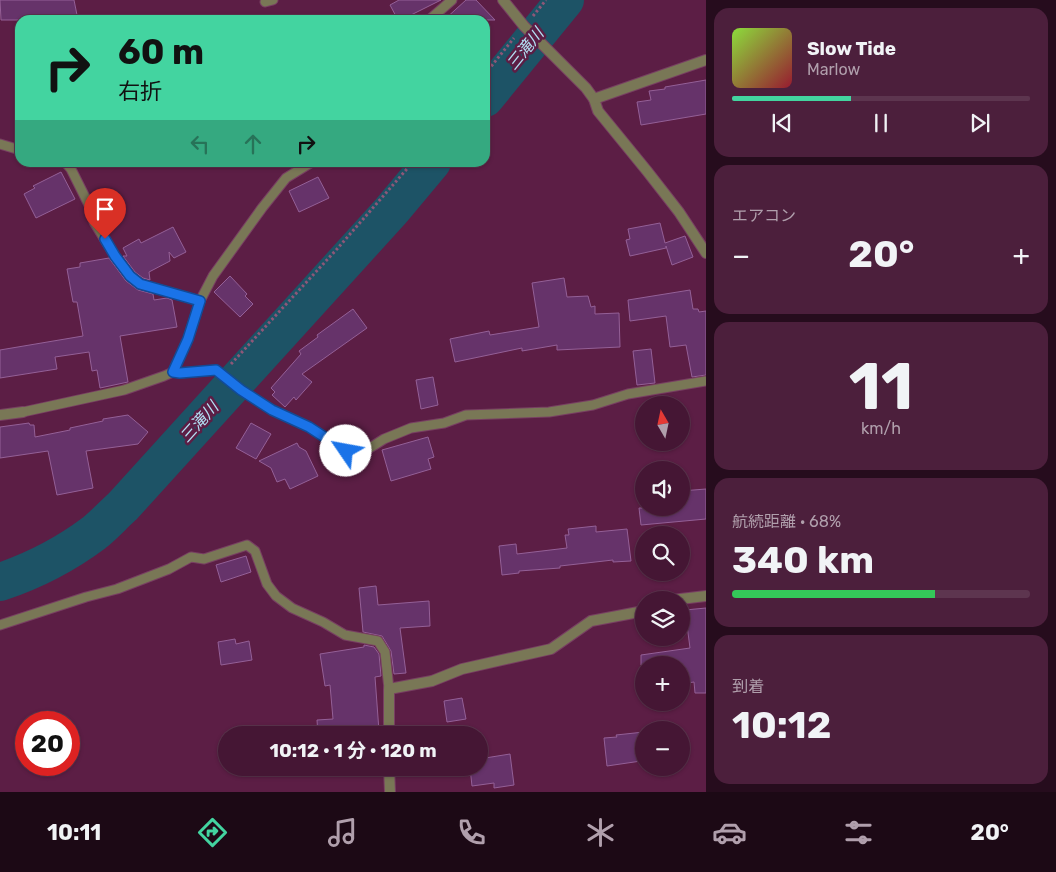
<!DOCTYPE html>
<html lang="ja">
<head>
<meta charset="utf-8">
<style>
	:root { --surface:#451634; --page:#4c1f3c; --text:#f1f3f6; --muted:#b09fac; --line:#5d354f; --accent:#43d4a0 }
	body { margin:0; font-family:Rubik,"Noto Sans JP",sans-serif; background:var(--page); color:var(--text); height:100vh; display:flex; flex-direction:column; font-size:19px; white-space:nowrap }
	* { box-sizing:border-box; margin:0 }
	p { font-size:16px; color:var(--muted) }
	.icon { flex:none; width:28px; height:28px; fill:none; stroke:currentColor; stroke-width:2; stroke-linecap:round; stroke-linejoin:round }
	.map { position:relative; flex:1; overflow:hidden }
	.side { display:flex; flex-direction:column; gap:8px; padding:8px; background:#260c1d; width:350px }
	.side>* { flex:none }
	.banner { position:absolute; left:15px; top:15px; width:475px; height:152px; border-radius:15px; box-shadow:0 1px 4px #0004,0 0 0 1px var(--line); background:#43d4a0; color:#111; overflow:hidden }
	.needle { width:32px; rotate:351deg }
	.controls { position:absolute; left:635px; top:396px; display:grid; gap:10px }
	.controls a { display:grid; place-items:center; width:55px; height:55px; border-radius:50%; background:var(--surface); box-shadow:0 1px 4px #0004,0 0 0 1px var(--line); font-size:25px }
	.speed { position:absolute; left:15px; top:711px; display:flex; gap:10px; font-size:25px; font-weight:700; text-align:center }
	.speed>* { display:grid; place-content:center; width:65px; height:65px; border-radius:50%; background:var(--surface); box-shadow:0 1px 4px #0004,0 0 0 1px var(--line); line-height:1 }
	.speed .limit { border:8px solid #d22; background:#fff; color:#111 }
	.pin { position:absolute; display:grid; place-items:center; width:42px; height:42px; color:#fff; margin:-51px -21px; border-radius:50% 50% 50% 0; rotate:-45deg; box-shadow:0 0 5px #0007 }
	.pin .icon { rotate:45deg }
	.me { position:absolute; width:55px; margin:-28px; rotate:303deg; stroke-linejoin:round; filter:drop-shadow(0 0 4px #0008) }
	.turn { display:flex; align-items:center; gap:18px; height:105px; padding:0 20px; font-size:22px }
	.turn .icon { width:65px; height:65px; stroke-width:2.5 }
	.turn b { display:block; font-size:35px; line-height:42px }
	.lanes { display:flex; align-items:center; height:48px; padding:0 20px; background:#0003; justify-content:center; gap:25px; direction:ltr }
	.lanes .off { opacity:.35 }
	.big { font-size:38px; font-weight:700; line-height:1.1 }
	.side .tile { flex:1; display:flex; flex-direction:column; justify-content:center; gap:8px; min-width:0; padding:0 18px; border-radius:15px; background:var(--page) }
	.side .dial { align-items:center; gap:0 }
	.dial b { font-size:65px; line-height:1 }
	.song { display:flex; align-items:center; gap:15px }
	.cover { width:60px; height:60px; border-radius:8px; background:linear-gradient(135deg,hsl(90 70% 55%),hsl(350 70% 35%)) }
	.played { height:5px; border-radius:2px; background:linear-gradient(90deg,var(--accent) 40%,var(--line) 40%) }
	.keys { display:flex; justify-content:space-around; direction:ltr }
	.heat { display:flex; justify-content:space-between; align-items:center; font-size:28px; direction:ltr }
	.charge { height:8px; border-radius:4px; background:linear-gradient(90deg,#34c759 68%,var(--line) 0) }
	.trip { position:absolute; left:218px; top:726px; width:270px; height:50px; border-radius:25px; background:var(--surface); box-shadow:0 1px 4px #0004,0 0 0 1px var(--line); font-weight:700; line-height:50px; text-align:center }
	.dock { display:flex; height:80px; justify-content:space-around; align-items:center; background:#1c0915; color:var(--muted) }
	.dock .icon { width:35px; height:35px }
	.dock .selected { color:var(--accent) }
	.dock b { font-size:22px; color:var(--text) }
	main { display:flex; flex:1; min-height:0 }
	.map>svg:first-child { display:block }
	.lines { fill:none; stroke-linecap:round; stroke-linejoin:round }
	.river { stroke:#1d5366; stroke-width:38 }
	.building { fill:#66336a; stroke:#946097 }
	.lane-casing { stroke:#783f62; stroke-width:11 }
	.street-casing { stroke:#783f62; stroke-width:12 }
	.path { stroke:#8e5778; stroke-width:3; stroke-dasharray:2.5 2.5; stroke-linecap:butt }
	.lane { stroke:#797756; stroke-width:9 }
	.street { stroke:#797756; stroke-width:10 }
	.route-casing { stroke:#114b97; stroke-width:12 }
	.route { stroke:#1a73e8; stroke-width:9 }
	.labels { text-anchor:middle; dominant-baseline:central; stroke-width:5; stroke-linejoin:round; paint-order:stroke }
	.water-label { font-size:16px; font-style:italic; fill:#b3e1f4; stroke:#5c1e45 }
</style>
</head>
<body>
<main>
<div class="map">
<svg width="706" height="792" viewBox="0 0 706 792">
	<rect width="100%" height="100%" fill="#5c1e45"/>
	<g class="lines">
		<g class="river">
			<path d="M485,98L565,0"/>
			<path d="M0,582C33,571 66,554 94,533C104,525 113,515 123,506L391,211L432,162"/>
		</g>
	</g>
	<g class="building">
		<path d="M0,0H74L78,20H1Z"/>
		<path d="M399,0H441L401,20H398L390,5Z"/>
		<path d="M466,0H476L495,20H444Z"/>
		<path d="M706,80V114L641,125L637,102L651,100L649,91L665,89V87Z"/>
		<path d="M61,172L75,199L36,218L24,194L35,188L33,186Z"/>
		<path d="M318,177L329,198L299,212L289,191Z"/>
		<path d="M660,223L665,243L685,236L693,257L672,265L666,246V248L630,256L626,240L630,239L628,229Z"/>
		<path d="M173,227L186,252L174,258L169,252L170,261L149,272L150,280L143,278L135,272L123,256H127L123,248L139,239L141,243Z"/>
		<path d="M109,258L126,281L138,290L153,294L154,300L167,298L172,300L177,327L120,336L128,382L100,388L97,370L92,371L89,352L55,357L57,369L0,378V350L83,336L77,302H73L67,269L80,267V263Z"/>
		<path d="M230,276L247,294L245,296L253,304L240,317L214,292Z"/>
		<path d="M564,278L567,297L588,296L591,307L595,306V314L619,313L620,347L557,350V345L522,351V348L455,362L450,339L489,331L490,335L539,327L532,283Z"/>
		<path d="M690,290L693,309H698L699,312L706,311V375L692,377L686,345L670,347L666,316L630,321L628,300Z"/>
		<path d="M353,309L367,328L302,374L312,382L296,400L294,397L285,407L272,395L275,392L271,388L301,354L299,351L318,337L317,335Z"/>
		<path d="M651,349L655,383L637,385L633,351Z"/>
		<path d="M433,377L438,405L421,409L416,380Z"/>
		<path d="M128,415L148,432L138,444L86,451L93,488L57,495L48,451L0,458V427L29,423L30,425H34L35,437L70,430V428L103,421V419Z"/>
		<path d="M251,423L271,434L256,459L236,448Z"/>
		<path d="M428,437L434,457L428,459L431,469L391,481L382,450Z"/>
		<path d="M297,443L299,447L306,451L318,476L290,489L285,479L277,482L271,468L259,461Z"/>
		<path d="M706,489V519L641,525L639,508H681V491Z"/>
		<path d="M596,526V532L627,529L631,561L613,562V560L560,566V568L519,571V573L502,575L499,546L516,544L517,554L567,548L565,535H569L568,529Z"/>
		<path d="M246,556L251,572L221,582L216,565Z"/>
		<path d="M376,586L378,605L429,601L430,626L400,628L406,673L394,674L391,651L382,636L363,632L359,588Z"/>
		<path d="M706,608V693H695L694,682L681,684V665H641V655L690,648L685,610Z"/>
		<path d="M235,639L236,644L249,641L252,660L221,665L218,642Z"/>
		<path d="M364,645L374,647L379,654L381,676L375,677L379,731L318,735L317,720L333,719L330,685L325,686L320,654L364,647Z"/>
		<path d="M462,698L466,719L447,722L444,701Z"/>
		<path d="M644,732V759L641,760V761L607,766L604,738L617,737L616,735Z"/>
		<path d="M510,754L514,785L494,788V783L472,786L470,768H479V759Z"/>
	</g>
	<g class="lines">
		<defs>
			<g id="lane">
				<path d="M265,2L273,0"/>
				<path d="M429,20L452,0"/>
				<path d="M0,144L20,150"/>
				<path d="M65,162L71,169L89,205L94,222L115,256L130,276L140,284L200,301"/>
				<path d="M173,372L180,373L216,370L241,390L272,410L309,427L346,451H365L384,439L411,428L444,423L466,415L549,412L593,405L628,394L706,381"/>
				<path d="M23,412L124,390L164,376L173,372L188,339L200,301L213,276L262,208L286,178L312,162"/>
				<path d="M0,625L86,597L117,589L169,569L191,557L204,559L247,545L255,551L267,584L276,596L292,608L323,622L345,635L378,641L385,652L389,689"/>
			</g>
			<g id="street">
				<path d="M503,0L524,26L586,88L594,99L598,111L647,171L679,212L706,253"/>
				<path d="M594,99L706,60"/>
				<path d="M0,415L23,412"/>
				<path d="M672,600L706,596"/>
				<path d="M389,735V689L432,681L462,669L551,649L591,621L644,611"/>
				<path d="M389,768L390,792"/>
			</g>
		</defs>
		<use href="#lane" class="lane-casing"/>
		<use href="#street" class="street-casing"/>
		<g class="path">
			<path d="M533,16L546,0"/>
			<path d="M485,74L514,38"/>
			<path d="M231,364L337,249L413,162"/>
		</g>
		<use href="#lane" class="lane"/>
		<use href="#street" class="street"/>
	</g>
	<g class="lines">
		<defs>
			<path id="route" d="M105,239L115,256L130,276L140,284L200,301L188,339L173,372L180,373L216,370L241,390L272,410L309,427L346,451"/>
		</defs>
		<use href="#route" class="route-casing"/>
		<use href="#route" class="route"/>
	</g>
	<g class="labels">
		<g class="water-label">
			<text transform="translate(525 49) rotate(-51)">三滝川</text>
			<text transform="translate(199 422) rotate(-48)">三滝川</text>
		</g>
	</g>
</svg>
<div class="controls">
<a><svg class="needle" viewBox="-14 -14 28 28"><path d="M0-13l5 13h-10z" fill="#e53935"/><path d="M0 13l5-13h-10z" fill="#b09fac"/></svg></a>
<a><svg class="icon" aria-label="sound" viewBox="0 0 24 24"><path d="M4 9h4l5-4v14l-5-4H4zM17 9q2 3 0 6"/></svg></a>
<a><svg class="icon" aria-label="search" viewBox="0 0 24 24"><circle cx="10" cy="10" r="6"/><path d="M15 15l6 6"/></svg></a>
<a><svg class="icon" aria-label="layers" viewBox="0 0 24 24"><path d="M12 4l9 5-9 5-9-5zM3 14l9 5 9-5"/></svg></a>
<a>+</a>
<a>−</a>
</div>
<div class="speed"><div class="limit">20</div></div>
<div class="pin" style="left:105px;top:239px;background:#d93025"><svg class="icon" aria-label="arrive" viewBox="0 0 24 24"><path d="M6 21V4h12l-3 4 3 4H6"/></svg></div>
<svg class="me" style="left:346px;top:451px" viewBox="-20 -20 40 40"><circle r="19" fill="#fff"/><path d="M0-13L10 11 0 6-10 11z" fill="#1a73e8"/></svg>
<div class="trip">10:12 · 1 分 · 120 m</div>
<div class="banner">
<div class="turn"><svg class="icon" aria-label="right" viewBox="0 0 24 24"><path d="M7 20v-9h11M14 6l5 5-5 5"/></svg><div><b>60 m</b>右折</div></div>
<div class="lanes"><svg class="icon off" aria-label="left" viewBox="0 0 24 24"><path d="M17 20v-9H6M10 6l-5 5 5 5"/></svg><svg class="icon off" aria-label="ahead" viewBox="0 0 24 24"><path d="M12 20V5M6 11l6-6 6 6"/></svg><svg class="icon" aria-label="right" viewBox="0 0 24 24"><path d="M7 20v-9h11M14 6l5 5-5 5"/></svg></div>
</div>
</div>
<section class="side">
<div class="tile">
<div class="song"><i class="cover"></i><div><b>Slow Tide</b><p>Marlow</p></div></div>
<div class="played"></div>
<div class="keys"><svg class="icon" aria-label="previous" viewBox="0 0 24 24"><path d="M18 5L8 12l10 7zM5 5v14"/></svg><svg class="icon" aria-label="pause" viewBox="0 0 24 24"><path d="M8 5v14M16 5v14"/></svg><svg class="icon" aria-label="next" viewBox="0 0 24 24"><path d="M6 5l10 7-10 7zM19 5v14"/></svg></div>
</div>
<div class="tile"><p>エアコン</p>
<div class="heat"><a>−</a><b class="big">20°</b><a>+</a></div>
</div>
<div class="tile dial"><b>11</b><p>km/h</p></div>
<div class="tile"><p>航続距離 · 68%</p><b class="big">340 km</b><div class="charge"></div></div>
<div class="tile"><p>到着</p><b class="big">10:12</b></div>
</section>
</main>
<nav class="dock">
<b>10:11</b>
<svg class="icon selected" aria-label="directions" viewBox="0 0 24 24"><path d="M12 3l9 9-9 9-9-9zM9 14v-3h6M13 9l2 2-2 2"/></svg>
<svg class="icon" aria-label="music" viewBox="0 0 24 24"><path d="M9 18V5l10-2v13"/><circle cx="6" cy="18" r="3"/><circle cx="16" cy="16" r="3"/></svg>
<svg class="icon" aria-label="phone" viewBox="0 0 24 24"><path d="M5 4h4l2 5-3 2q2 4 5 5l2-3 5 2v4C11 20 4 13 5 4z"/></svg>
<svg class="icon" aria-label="climate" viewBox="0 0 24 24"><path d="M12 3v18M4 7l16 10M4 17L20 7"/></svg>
<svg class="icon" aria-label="car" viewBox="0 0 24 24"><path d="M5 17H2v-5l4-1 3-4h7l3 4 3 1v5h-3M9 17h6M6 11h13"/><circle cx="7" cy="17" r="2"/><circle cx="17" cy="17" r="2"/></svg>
<svg class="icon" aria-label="filters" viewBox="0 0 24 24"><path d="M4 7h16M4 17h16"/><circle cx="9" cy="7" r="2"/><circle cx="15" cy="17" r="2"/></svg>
<b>20°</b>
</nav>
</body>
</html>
